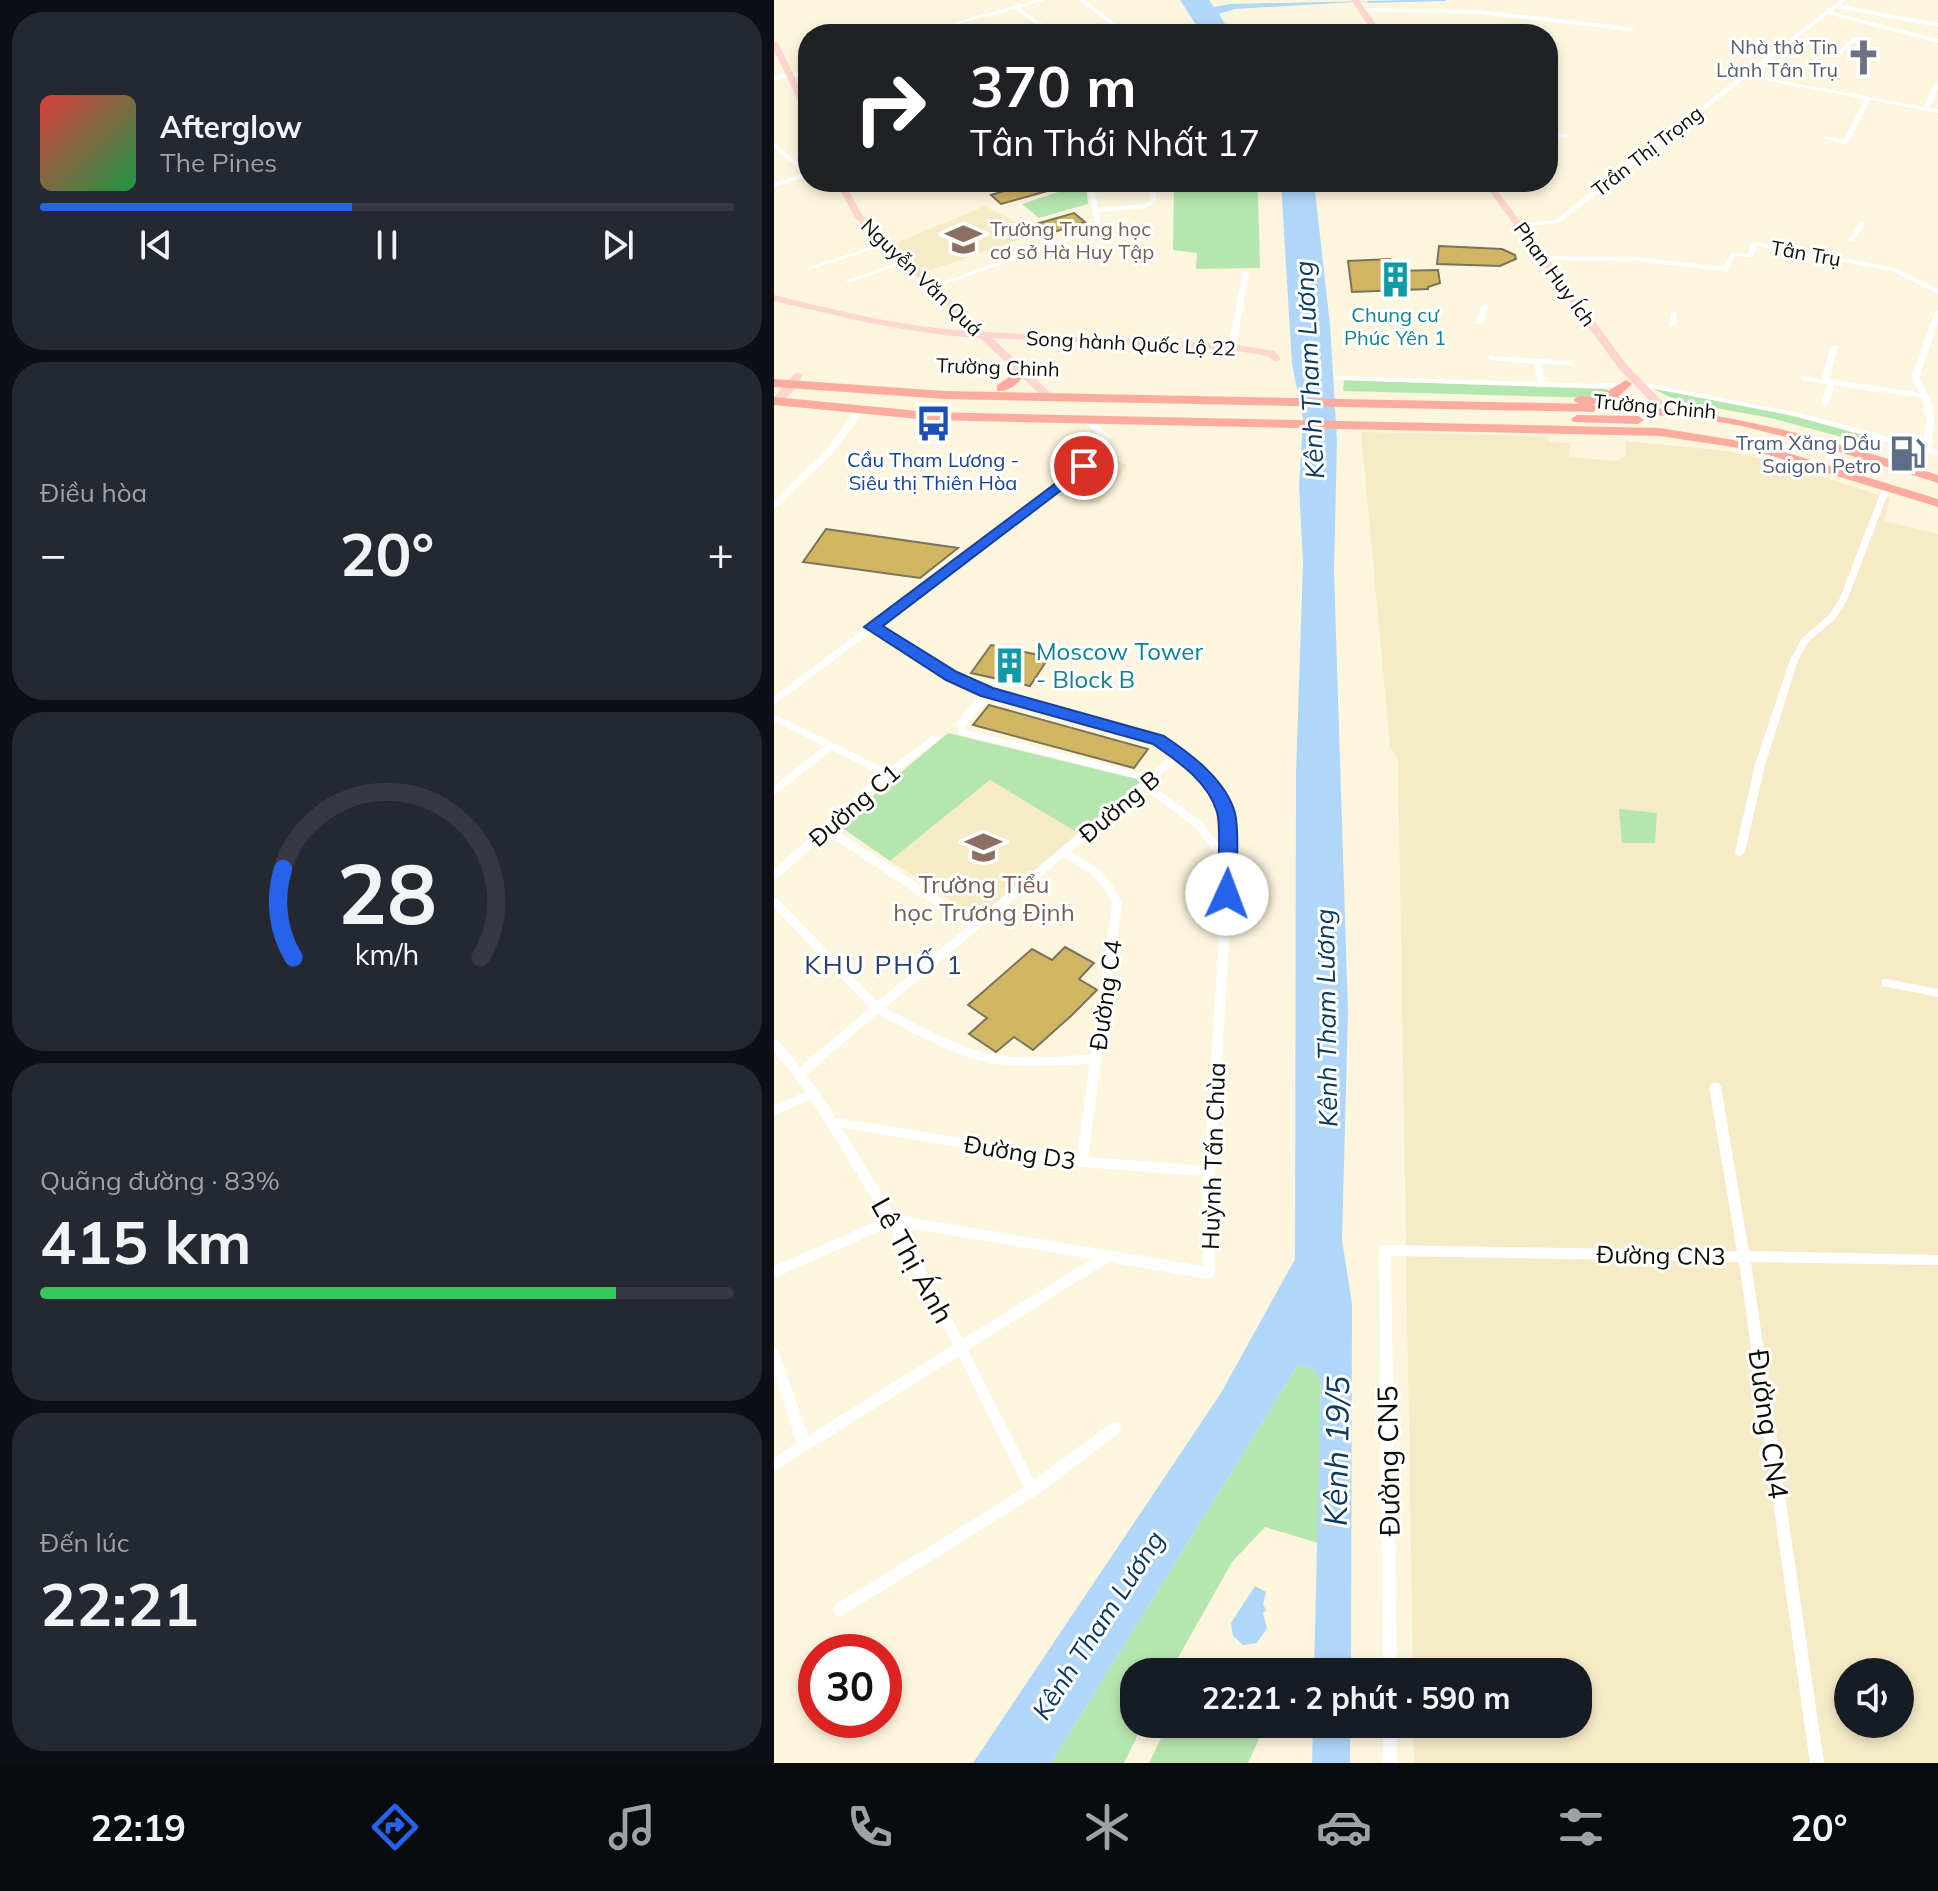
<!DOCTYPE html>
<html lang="vi">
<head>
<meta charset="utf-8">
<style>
	:root { --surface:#171b24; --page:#242831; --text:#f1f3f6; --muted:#9ea1a6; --line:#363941; --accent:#2563eb }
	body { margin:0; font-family:Mulish,sans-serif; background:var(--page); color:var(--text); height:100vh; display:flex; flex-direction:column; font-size:30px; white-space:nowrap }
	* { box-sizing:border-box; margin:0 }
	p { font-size:26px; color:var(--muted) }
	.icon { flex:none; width:44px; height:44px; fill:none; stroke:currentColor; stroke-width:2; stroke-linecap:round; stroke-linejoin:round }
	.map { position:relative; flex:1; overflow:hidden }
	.side { display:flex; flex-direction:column; gap:12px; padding:12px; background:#0d0f14; width:774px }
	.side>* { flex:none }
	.guide { position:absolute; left:24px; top:24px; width:760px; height:168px; border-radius:32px; box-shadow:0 4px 12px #0003; background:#202124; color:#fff; overflow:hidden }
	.controls { position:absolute; left:1060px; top:1658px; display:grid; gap:16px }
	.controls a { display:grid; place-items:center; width:80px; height:80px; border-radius:50%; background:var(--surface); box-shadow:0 4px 12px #0003; font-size:40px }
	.speed { position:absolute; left:24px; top:1634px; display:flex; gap:16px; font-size:40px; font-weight:700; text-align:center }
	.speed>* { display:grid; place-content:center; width:104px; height:104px; border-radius:50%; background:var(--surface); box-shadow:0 4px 12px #0003; line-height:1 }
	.speed .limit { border:12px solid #d22; background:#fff; color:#111 }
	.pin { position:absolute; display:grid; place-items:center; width:68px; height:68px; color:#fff; margin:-34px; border:4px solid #fff; border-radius:50%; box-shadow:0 2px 8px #0007 }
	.me { position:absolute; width:88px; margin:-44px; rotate:2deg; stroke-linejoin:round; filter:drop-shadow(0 0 6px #0008) }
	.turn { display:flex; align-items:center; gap:28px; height:168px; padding:0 40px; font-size:36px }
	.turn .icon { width:104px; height:104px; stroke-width:2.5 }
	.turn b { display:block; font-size:56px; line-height:68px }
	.big { font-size:60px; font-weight:700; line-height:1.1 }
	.side .tile { flex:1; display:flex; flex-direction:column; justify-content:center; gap:12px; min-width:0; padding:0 28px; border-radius:32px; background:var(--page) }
	.side .dial { align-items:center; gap:0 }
	.dial svg { height:208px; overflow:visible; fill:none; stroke:var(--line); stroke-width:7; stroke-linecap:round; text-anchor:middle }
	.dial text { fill:var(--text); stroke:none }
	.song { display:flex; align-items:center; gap:24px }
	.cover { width:96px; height:96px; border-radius:12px; background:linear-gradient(135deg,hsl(0 70% 55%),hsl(140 70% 35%)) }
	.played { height:8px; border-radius:4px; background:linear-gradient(90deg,var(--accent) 45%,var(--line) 45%) }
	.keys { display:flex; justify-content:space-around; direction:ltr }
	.heat { display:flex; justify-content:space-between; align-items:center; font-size:44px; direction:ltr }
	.charge { height:12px; border-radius:6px; background:linear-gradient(90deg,#34c759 83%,var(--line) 0) }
	.trip { position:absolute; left:346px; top:1658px; width:472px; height:80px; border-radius:32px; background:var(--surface); box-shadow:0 4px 12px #0003; font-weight:700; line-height:80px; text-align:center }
	.dock { display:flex; height:128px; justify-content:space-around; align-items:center; background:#090b0e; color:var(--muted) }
	.dock .icon { width:56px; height:56px }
	.dock .current { color:var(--accent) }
	.dock b { font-size:36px; color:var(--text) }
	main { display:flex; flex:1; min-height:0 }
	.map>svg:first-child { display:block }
	.built { fill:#f6ebc7; fill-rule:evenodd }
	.green { fill:#b6e6af }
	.water { fill:#b0d6fa }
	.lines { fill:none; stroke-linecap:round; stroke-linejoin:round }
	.stream { stroke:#b0d6fa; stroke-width:2 }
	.building { fill:#d0b562; stroke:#7c745a; stroke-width:2 }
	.street { fill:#fff; fill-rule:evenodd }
	.secondary { fill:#fed5cf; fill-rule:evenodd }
	.primary { fill:#fcac9f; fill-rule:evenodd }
	.route { fill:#2563eb; stroke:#184099; stroke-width:2 }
	.labels { text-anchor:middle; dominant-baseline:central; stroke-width:6; stroke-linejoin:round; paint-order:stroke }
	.far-worship-label { font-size:20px; fill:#5b616d; stroke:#fff; text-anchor:end }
	.far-street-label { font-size:20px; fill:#0e0b04; stroke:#fff }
	.far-education-label { font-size:20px; fill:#785e54; stroke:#fff; text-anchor:start }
	.far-culture-label { font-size:20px; fill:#0d838f; stroke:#fff }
	.far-service-label { font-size:20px; fill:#4e5e75; stroke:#fff; text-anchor:end }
	.far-transit-label { font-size:20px; fill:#164399; stroke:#fff }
	.culture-label { font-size:24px; fill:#0d838f; stroke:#fff; text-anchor:start }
	.street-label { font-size:24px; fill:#0e0b04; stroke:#fff }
	.education-label { font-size:24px; fill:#785e54; stroke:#fff }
	.water-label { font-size:26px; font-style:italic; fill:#0a3a60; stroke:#fff }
	.neighbourhood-label { font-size:26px; letter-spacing:2px; fill:#283f77; stroke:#fff }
	.near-street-label { font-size:28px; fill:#0e0b04; stroke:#fff }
	.near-water-label { font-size:32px; font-style:italic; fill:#0a3a60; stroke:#fff }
</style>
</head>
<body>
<main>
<section class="side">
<div class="tile">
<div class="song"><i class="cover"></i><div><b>Afterglow</b><p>The Pines</p></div></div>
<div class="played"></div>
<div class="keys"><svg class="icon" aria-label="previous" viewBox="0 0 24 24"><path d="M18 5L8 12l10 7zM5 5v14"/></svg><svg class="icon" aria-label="pause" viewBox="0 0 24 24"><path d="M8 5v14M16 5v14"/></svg><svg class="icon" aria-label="next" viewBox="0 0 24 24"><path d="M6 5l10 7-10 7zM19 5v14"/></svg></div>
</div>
<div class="tile"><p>Điều hòa</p>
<div class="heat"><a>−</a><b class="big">20°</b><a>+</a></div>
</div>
<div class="tile dial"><svg viewBox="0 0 100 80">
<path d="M14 69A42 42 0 1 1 86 69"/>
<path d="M14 69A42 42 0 0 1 10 35" stroke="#2563eb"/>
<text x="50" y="56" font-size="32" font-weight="700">28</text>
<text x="50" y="72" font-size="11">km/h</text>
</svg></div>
<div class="tile"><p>Quãng đường · 83%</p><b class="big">415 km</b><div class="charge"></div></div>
<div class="tile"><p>Đến lúc</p><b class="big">22:21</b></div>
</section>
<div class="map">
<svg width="1164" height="1763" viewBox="0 0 1164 1763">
	<rect width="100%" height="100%" fill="#fdf6df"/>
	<g class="built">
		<path d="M211,206L263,233L149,273L120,244Z"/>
		<path d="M587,432L774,436L776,442L796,443L794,457L843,461L851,456L852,441L952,451L1004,463L1116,498L1110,521L1164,534V1763H640L639,1724H804V1672H639L624,760L616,747ZM1074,1672H1126V1724H1074Z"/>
		<path d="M329,455L353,465L325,504L275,494Z"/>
		<path d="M217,780L304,833L204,918L116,861Z"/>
	</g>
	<g class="green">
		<path d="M400,182H479L484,194L486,268L422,269L423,253L399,250Z"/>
		<path d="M312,183L314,204L265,218L248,204Z"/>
		<path d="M570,380L833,389L835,393L825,398L569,391Z"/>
		<path d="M874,386L1008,413L1107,440L1102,445L1094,444L997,418L903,401Z"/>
		<path d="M174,733L371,781L304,833L216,780L116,861L64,825Z"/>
		<path d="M845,809L883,813L881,843H848Z"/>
		<path d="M524,1365L541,1369L547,1381L544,1543L491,1527L458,1562L396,1672H360V1724H369L350,1763H277Z"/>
		<path d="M394,1724H492L474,1763H375Z"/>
	</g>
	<g class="water">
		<path d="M406,0H435L440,7L456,4L599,1L461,9L445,14L457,34H428Z"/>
		<path d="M507,182H540L556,325L563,440L560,571L574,1012L568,1240L578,1304L577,1672H540L547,1381L540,1369L524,1365L277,1763H199L447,1393L521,1259L522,774L529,562L525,486L529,420L518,364Z"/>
		<path d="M481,1586L492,1592L489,1604L492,1610L489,1613L493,1628L483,1643L469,1645L459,1636L457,1623Z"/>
		<path d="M539,1724H576V1763H538Z"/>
	</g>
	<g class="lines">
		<path class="stream" d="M594,2L671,0"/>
	</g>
	<g class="building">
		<path d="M260,182H294L295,185L227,204L217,195Z"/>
		<path d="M300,213L311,222L274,234L262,224Z"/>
		<path d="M665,246L728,249L741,255L742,259L726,266L663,264Z"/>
		<path d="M616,259L618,271L664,270L666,283L654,287V289L578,292L574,261Z"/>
		<path d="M52,529L184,548L146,578L29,562Z"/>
		<path d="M217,645L275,657L256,686L197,673Z"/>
		<path d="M215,705L374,749L360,768L199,725Z"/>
		<path d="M291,947L320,963L305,979L323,990L298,1015L259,1050L240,1037L222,1052L195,1034L213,1018L194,1005L258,949L278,960Z"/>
	</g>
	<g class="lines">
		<g class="street">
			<path d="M262,0H271L245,8L284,34H277L240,9L147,34H138Z"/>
			<path d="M305,0H311L355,34H349Z"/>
			<path d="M1066,0H1072L1066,5L1164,23V27L1062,8L1058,12L1164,39V43L1054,14L976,75L1150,107L1160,84L1163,82L1164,88L1156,108L1164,109V113L1096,100L1075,142L1072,144L1049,138L1052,136L1070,140L1091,99L973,77L785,223L745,227L744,226L747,224L781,220L967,76V74H971Z"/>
			<path d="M587,8L705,10L857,27L860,29L857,31L705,14L585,11L584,10Z"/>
			<path d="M410,29L412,30V32L388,34Z"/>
			<path d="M1081,37L1086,38L1062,57H1058V55Z"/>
			<path d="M34,71V75L0,80V76Z"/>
			<path d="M774,133L793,134L796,136L793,138L774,137Z"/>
			<path d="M0,143L34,171V176L0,187V183L30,173L0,148Z"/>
			<path d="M224,182H234L204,192L201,190Z"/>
			<path d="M313,182H319L324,208L371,204L377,200L373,182H379L383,200L373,208L325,212L327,224L317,233L159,288L154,287L313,231L321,224Z"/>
			<path d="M1087,222L1092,223L1079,241H1075L1074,240Z"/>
			<path d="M980,242L1122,268L1164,289V294L1118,271L983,246L979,257L961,256L955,269L952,271L859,261L769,260L766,258L769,256L859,257L950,267L957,253L974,254L977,244Z"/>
			<path d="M109,243L114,244L38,269L33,268Z"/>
			<path d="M128,261L133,262L76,282L71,281Z"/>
			<path d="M472,271L475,273L462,347L458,349L454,347L469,273Z"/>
			<path d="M711,304L714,306L709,323L703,324L701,323L708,306Z"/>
			<path d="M1164,310V322L1145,378C1161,405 1164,417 1156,448L1164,451V455L1154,453L1151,464L1147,466L1143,464L1147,451L1025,417L865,386L861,384L865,382L1026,413L1148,446L1153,420L1148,398L1060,385L1055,403L1051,405L1047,403L1053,384L1029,380L1025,378L1029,376L1048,379L1056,347L1060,345L1064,347L1055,379L1146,393L1137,378L1161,312Z"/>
			<path d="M900,311L903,313L901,326L895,327L897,313Z"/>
			<path d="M715,356L799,361L800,363L796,365L767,364L771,382L816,384L852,382L856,384L852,386L816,388L564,380L560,378L564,376L764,382L760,364L718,360L714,358Z"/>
			<path d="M83,409H86L90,411L58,454L3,507H0V501L52,450Z"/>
			<path d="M310,418H316L335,435L336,451L104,627L181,674L216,690L387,738L405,751L409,752L410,755L434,773L457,812L460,864L441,1171V1273L439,1277L435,1279L334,1262L194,1350L260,1480L336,1424L341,1422L346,1424L347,1428L346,1432L263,1495L66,1617L61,1615L59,1610L61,1605L250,1488L185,1356L0,1471V1458L23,1443L0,1373V1348L4,1350L6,1354L34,1436L179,1345L115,1227L0,1278V1266L110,1218L37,1099L0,1115V1105L32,1092L0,1051V1039L4,1040L26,1067L96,1008L0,908V898L4,899L103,1002L193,927L53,834L4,878L0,879V869L107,775L58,750L3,793L0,794V786L50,746L0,721V714L113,770L158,736H164L166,738L164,740L117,776L59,828L200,921L369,780L185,734L182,724L207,693L175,678L99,631L0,705V697L329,448L328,438L310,422ZM215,696L381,742L398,755L375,775L192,730V725ZM405,760L428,777L447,812L449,849L428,822L376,784ZM370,789L422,828L450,864L430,1166L314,1157L348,904C336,875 323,866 296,852ZM290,857C313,870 327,878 338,904L317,1055C283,1056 246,1061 212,1053C176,1044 144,1024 111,1008ZM103,1014C140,1032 177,1056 217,1063C250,1068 283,1065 316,1064L303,1156L61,1118L44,1090L32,1075ZM68,1128L308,1167L429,1176V1266L121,1215ZM128,1227L318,1259L189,1339Z"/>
			<path d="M1110,484H1116L1117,486L1073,600L1061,619L1034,642L1024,660L991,765L971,852L966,856L963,855L961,852L981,765L1016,660L1028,638L1055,615L1065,600Z"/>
			<path d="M1112,979L1164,989V997L1108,986L1107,983L1108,980Z"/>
			<path d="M941,1082L945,1084L947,1087L975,1251L1164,1255V1265L977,1262L1050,1763H1036L965,1262L617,1256L623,1672H609L605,1250L607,1246L611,1245L963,1251L935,1087L937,1084Z"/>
			<rect x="609" y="1724" width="14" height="39"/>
		</g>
		<g class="secondary">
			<path d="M577,0H585L608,34H600Z"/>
			<path d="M0,41L4,43L34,104V114L30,112L0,51Z"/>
			<path d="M62,182H70L88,215L211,332L458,344L500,351L507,359L502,362L493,356L458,350L218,338L279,395L280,397L275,400L271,399L206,338C136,334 68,317 0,301V295C65,311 132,328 199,331L81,218Z"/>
			<path d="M709,182H717L853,365L888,401V405H880L845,369Z"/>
			<path d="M24,373L28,374C26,386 12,400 0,405V397L20,374Z"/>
		</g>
		<g class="primary">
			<path d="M247,369L253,372C246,382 236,392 223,391V385Z"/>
			<path d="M0,379L171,391L819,404L825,408L819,412L171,399L0,387Z"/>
			<path d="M852,380L858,384L844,397L862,398V404H805L799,400L805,396L824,397Z"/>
			<path d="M0,397L155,412L886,428L984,444L1164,499V507L978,450L886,436L155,420L0,405Z"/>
			<path d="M847,405C957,411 1060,441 1164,475V483L1043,445L968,426L928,419L843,412L841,409Z"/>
			<path d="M803,415L864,416L870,420L864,424L799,422L797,419Z"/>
		</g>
	</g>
	<path class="route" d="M310,462L317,466L315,469L109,626L183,672L219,688L390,736C417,754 452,780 461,813C466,835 462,871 462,894L459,899H446L444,894C443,874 448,830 443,812C434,781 403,761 379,744L207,696L172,680L90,627Z"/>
	<defs>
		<symbol id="church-bare" viewBox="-9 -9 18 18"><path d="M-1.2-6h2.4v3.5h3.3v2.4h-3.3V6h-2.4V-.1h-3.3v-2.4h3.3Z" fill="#6b7280" stroke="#fff" stroke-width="2.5" paint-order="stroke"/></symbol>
		<symbol id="school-bare" viewBox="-9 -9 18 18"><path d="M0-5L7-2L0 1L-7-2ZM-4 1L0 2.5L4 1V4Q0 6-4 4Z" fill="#8d6e63" stroke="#fff" stroke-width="2.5" paint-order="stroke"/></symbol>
		<symbol id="building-bare" viewBox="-9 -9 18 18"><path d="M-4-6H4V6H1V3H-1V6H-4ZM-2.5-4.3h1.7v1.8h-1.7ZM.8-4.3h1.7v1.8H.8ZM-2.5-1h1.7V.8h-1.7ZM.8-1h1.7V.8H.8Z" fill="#0f9aa8" stroke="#fff" stroke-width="2.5" paint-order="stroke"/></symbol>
		<symbol id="bus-bare" viewBox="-9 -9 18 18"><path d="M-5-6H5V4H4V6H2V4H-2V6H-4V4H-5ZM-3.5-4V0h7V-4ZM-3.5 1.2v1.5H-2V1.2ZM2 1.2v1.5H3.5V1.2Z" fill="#1a4fb4" stroke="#fff" stroke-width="2.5" paint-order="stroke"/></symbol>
		<symbol id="fuel-bare" viewBox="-9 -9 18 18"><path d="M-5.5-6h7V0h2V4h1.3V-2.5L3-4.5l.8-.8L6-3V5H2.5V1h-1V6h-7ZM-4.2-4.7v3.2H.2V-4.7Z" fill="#5c6f8a" stroke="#fff" stroke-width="2.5" paint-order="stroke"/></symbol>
	</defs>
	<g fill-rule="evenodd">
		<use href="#church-bare" x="1064" y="32" width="51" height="51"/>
		<use href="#school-bare" x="164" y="214" width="51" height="51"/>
		<use href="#building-bare" x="596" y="254" width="51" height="51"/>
		<use href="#bus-bare" x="134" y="398" width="51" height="51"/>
		<use href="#fuel-bare" x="1108" y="428" width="51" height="51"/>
		<use href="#building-bare" x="210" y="640" width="51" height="51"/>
		<use href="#school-bare" x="184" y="822" width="51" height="51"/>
	</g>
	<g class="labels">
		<g class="far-worship-label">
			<text x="1064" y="46">Nhà thờ Tin<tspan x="1064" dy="23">Lành Tân Trụ</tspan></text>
		</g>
		<g class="far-street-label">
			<text transform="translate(873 151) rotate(-38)">Trần Thị Trọng</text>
			<text transform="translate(1032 253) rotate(10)">Tân Trụ</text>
			<text transform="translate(781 274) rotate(54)">Phan Huy Ích</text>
			<text transform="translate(148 277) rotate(44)">Nguyễn Văn Quá</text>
			<text transform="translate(357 343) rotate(3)">Song hành Quốc Lộ 22</text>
			<text transform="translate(224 367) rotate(2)">Trường Chinh</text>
			<text transform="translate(881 406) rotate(5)">Trường Chinh</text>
		</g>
		<g class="far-education-label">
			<text x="216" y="228">Trường Trung học<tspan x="216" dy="23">cơ sở Hà Huy Tập</tspan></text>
		</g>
		<g class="far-culture-label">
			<text x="621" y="314">Chung cư<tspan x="621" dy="23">Phúc Yên 1</tspan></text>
		</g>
		<g class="far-service-label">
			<text x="1107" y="442">Trạm Xăng Dầu<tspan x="1107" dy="23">Saigon Petro</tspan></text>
		</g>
		<g class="far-transit-label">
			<text x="159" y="459">Cầu Tham Lương -<tspan x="159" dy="23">Siêu thị Thiên Hòa</tspan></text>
		</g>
		<g class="culture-label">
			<text x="262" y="651">Moscow Tower<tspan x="262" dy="28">- Block B</tspan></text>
		</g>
		<g class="street-label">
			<text transform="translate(80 805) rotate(-41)">Đường C1</text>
			<text transform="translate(345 806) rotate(-40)">Đường B</text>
			<text transform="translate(331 995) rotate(-82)">Đường C4</text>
			<text transform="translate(246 1152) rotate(9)">Đường D3</text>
			<text transform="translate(439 1156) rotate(-88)">Huỳnh Tấn Chùa</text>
			<text transform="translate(887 1255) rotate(1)">Đường CN3</text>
		</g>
		<g class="education-label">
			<text x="210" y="884">Trường Tiểu<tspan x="210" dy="28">học Trương Định</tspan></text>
		</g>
		<g class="water-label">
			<text transform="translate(535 370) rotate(-93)">Kênh Tham Lương</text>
			<text transform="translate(552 1018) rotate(-91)">Kênh Tham Lương</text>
			<text transform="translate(324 1625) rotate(-57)">Kênh Tham Lương</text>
		</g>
		<g class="neighbourhood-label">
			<text x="110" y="964">KHU PHỐ 1</text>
		</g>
		<g class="near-street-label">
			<text transform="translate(139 1260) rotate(61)">Lê Thị Ánh</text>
			<text transform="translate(995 1424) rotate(82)">Đường CN4</text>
			<text transform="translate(614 1461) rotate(-91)">Đường CN5</text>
		</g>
		<g class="near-water-label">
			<text transform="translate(562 1451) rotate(-89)">Kênh 19/5</text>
		</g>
	</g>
</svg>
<div class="controls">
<a><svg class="icon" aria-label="sound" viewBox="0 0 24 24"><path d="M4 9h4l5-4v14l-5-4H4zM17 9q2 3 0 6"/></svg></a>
</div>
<div class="speed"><div class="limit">30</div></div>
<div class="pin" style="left:310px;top:466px;background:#d93025"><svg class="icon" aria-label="arrive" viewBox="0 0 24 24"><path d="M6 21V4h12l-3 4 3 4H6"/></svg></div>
<svg class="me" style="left:453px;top:894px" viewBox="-20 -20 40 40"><circle r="19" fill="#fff"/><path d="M0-13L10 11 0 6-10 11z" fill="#2563eb"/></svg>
<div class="trip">22:21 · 2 phút · 590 m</div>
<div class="guide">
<div class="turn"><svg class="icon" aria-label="right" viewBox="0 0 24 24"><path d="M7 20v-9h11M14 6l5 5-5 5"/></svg><div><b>370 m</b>Tân Thới Nhất 17</div></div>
</div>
</div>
</main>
<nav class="dock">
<b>22:19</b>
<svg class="icon current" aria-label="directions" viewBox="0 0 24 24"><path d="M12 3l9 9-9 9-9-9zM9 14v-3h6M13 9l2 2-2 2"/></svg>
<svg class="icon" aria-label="music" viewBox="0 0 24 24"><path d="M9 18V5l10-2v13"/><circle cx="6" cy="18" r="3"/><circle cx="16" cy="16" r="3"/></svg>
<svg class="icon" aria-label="phone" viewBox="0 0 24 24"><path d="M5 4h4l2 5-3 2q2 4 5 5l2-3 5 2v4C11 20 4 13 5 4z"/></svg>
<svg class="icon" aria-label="climate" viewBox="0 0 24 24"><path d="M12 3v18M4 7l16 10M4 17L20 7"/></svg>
<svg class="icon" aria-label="car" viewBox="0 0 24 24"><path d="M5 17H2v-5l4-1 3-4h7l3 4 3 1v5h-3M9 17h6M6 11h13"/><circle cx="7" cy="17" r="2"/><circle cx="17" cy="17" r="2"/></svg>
<svg class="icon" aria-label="filters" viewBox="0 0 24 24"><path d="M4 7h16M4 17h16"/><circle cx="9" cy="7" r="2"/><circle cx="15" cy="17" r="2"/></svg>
<b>20°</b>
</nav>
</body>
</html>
